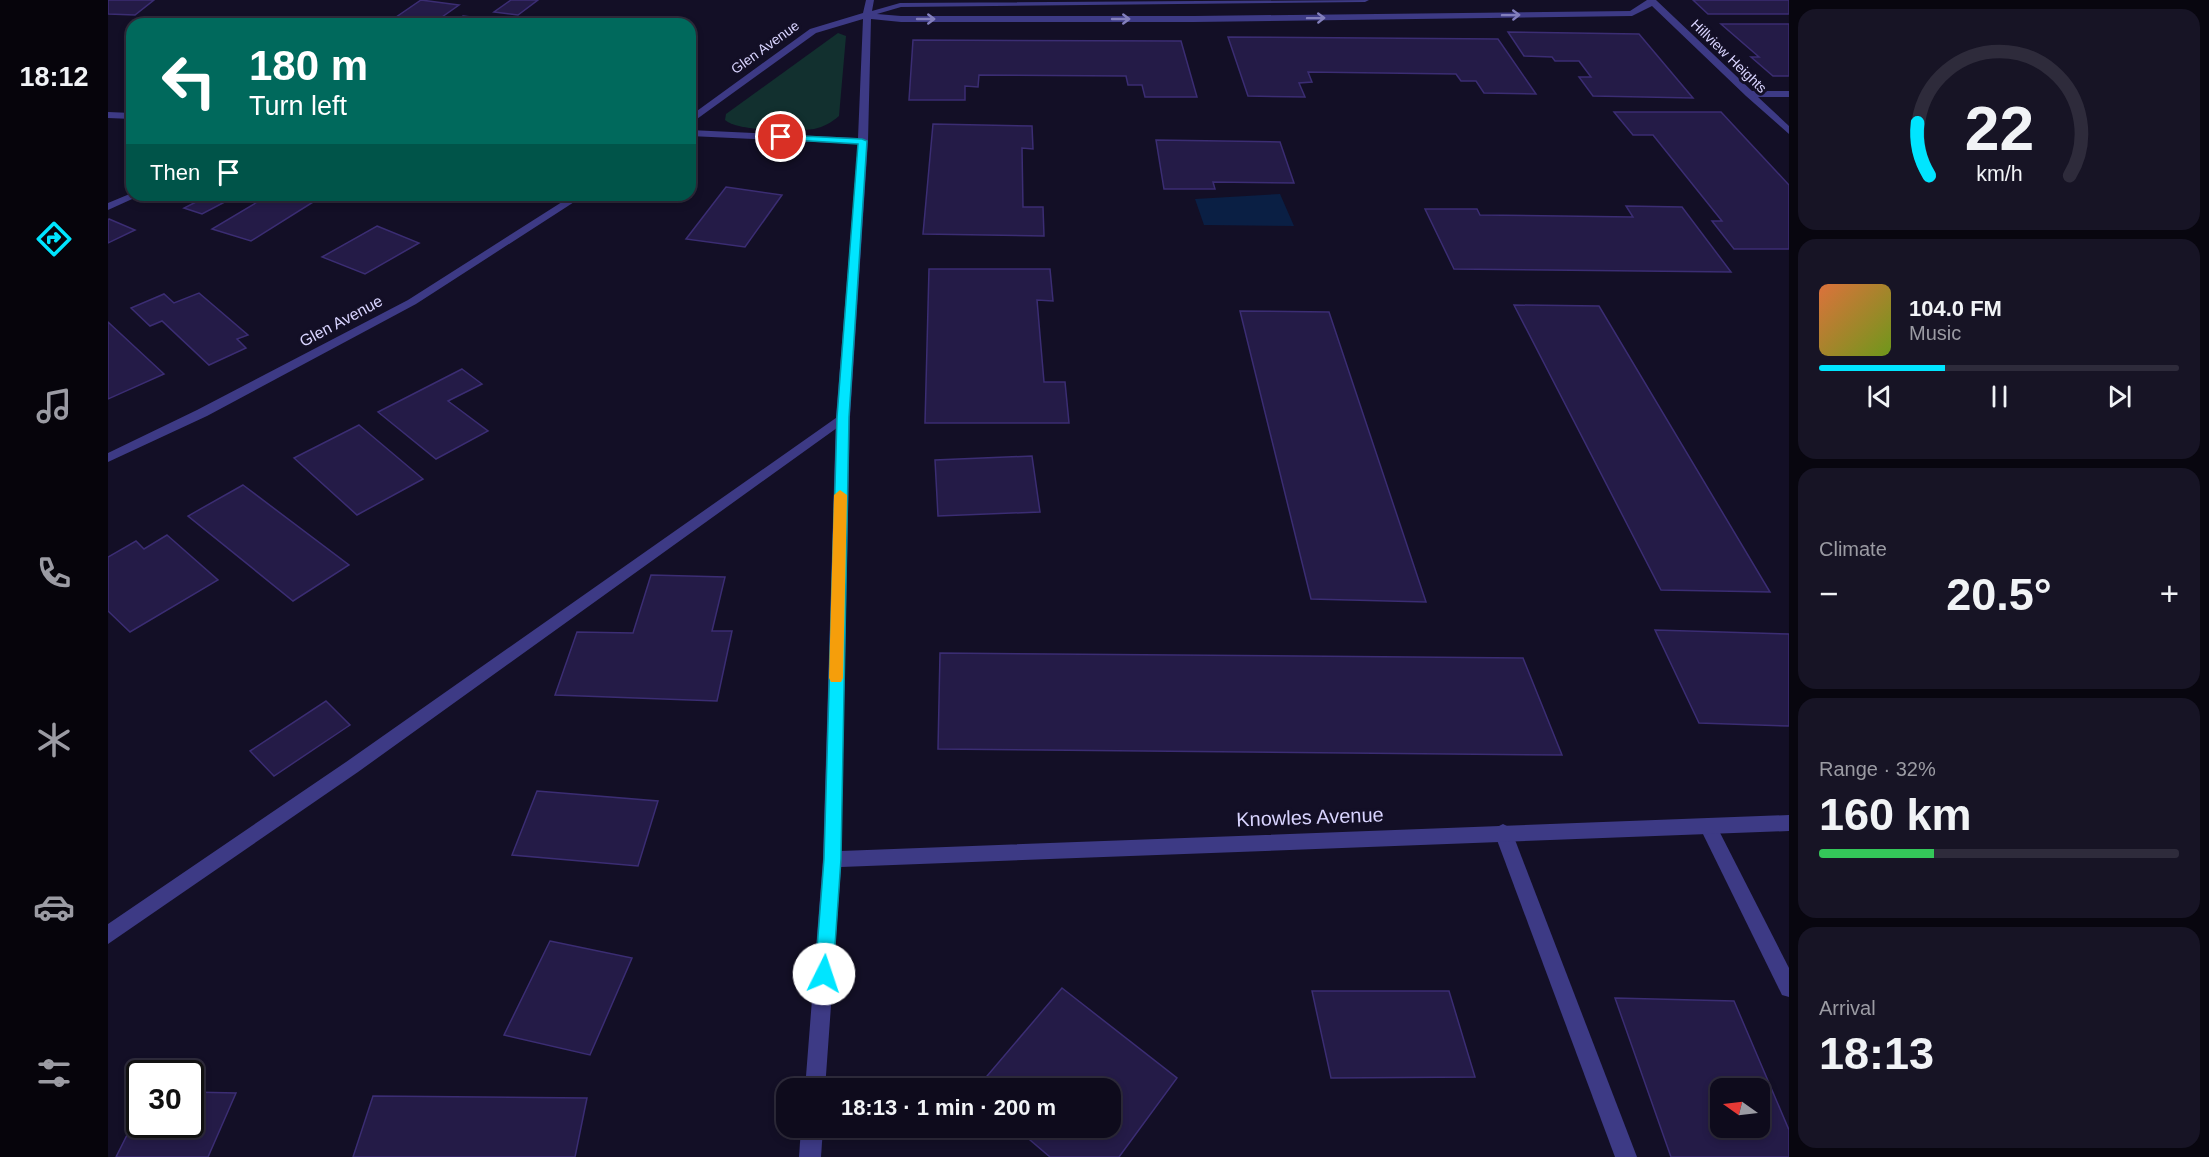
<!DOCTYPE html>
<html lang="en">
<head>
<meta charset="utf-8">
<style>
	:root { --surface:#0e0b1c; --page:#171425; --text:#f1f3f6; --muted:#9b9ba3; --line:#2e2b3b; --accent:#00e5ff }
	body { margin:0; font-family:Helvetica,sans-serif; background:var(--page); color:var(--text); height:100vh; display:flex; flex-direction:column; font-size:22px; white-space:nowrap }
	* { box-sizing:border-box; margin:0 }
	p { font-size:20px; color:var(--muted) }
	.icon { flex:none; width:33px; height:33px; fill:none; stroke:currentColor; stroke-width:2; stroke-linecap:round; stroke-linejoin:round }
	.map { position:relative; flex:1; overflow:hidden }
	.side { display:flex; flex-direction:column; gap:9px; padding:9px; background:#08060f; width:420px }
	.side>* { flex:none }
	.hud { position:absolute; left:18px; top:18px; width:570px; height:183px; border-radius:18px; box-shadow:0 3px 9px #0003,0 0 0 2px var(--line); background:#00695c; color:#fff; overflow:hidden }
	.needle { width:39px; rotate:284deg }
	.controls { position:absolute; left:1602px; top:1078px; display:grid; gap:12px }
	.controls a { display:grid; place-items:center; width:60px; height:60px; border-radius:12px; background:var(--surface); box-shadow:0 3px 9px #0003,0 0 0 2px var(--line); font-size:30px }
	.speed { position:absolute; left:18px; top:1060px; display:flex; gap:12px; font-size:30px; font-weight:700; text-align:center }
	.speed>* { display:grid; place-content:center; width:78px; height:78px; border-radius:50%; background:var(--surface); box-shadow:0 3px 9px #0003,0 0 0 2px var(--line); line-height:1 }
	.speed .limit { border:3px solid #111; border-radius:9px; background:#fff; color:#111 }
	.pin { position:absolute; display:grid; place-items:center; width:51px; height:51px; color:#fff; margin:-26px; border:3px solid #fff; border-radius:50%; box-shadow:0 2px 6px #0007 }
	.me { position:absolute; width:66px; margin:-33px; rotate:4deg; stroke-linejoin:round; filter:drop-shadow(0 0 4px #0008) }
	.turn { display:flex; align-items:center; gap:21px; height:126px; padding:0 24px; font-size:27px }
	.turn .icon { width:78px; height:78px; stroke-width:2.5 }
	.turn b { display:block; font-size:42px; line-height:51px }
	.then { display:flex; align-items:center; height:57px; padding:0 24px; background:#0003; gap:12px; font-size:22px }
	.big { font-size:45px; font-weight:800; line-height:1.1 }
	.side .tile { flex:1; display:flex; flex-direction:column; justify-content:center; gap:9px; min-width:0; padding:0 21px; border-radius:18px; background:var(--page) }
	.side .dial { align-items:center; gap:0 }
	.dial svg { height:156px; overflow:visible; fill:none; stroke:var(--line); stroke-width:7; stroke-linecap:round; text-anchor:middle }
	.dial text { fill:var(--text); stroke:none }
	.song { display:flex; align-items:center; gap:18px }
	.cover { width:72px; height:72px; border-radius:9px; background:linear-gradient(135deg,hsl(20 70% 55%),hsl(80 70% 35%)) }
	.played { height:6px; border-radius:3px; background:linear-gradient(90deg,var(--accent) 35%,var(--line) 35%) }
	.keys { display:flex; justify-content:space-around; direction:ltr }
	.heat { display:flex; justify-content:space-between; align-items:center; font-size:33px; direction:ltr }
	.charge { height:9px; border-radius:4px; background:linear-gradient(90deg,#34c759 32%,var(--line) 0) }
	.trip { position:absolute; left:668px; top:1078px; width:345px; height:60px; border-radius:18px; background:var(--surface); box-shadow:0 3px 9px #0003,0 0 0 2px var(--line); font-weight:800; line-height:60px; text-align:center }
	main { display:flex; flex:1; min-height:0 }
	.tab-bar { display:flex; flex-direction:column; width:108px; justify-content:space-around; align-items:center; background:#06040b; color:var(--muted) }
	.tab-bar .icon { width:42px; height:42px }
	.tab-bar .active { color:var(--accent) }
	.tab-bar b { font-size:27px; color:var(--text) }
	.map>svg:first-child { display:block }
	.green { fill:#12302f }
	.water { fill:#0a1f44 }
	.building { fill:#241b47; stroke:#3b2d73; stroke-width:1.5; fill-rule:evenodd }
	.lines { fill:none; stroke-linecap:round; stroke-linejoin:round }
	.service { fill:#3d3a85; fill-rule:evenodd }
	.minor { fill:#3d3a85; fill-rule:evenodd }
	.oneway { stroke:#837fbc }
	.route { fill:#00e5ff; stroke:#0095a6; stroke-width:1.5 }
	.slow { fill:#f59e0b }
	.labels { text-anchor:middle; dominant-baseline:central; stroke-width:6; stroke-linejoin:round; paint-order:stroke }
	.far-street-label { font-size:14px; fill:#d9d4ff; stroke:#130f26 }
	.street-label { font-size:16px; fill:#d9d4ff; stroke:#130f26 }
	.near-street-label { font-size:20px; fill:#d9d4ff; stroke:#130f26 }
</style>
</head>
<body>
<main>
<nav class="tab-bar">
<b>18:12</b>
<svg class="icon active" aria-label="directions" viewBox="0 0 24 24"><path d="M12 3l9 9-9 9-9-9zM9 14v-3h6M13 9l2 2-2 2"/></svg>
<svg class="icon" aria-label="music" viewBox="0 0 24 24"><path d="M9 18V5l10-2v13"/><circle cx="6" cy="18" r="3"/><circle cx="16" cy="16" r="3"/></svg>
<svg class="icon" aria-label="phone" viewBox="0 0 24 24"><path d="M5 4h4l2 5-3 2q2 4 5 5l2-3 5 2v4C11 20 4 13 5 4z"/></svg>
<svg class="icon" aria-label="climate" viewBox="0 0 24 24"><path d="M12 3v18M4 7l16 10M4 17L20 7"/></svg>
<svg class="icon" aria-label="car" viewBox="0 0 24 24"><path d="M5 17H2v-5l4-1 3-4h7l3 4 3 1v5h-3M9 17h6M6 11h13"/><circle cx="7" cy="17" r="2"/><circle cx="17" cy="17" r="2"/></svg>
<svg class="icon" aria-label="filters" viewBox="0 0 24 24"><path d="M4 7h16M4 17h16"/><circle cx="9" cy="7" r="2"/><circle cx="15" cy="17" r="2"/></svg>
</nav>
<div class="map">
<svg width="1681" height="1157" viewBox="0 0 1681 1157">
	<rect width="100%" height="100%" fill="#130f26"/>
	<path class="green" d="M730,33L738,36L731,116C724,122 716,127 706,129C689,132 628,131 617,120L618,114Z"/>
	<path class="water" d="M1172,194L1186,226L1096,225L1087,199Z"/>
	<g class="building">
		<path d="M0,0H46L27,15L0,14Z"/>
		<path d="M313,0L351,5L324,24H278Z"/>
		<path d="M403,0H430L410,15L386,12Z"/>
		<path d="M1585,0H1681V14H1600Z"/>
		<path d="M355,16L403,22L345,24Z"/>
		<path d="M1613,24H1681V76H1665L1643,57H1651Z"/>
		<path d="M1400,32L1531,34L1585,98L1485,96L1471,77H1483L1471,61H1447L1444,57L1416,56Z"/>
		<path d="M1120,37L1390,39L1428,94L1376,93L1368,81H1353L1348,74L1200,72L1204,82L1191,83L1197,97L1140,96Z"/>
		<path d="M805,40L1073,41L1089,97H1037L1034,85H1020L1018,76L871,75L870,87L857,86V100H801Z"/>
		<path d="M1506,112H1613L1681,185V249H1626L1604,221H1614L1545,135H1525Z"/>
		<path d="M825,124L924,126L925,149L914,148L915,207H935L936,236L815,234Z"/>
		<path d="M1048,140L1172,142L1186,183L1105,182L1107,189H1056Z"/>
		<path d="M618,187L674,195L637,247L578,239Z"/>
		<path d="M69,195H130L94,214L76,208L88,202Z"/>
		<path d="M161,195H196L210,199L143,241L104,229Z"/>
		<path d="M1518,206L1574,207L1623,272L1346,269L1317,209H1369L1372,215L1525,217Z"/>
		<path d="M0,220L1,219L27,230L0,243Z"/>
		<path d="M269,226L311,243L257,274L214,257Z"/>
		<path d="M821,269H942L945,301L929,300L936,382H957L961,423H817Z"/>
		<path d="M91,293L140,335L129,339L138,348L101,365L54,321L42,326L23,308L56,294L66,303Z"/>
		<path d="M1406,305L1491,306L1662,592L1553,590Z"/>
		<path d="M1132,311L1221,312L1318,602L1203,599Z"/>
		<path d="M0,322L56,374L0,399Z"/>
		<path d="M354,369L374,384L340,401L380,431L328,459L270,412Z"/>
		<path d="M251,425L315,479L249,515L186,458Z"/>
		<path d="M924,456L932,512L830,516L827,460Z"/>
		<path d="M135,485L241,565L185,601L80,516Z"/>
		<path d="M59,535L110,580L22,632L0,611V557L28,541L36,549Z"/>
		<path d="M543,575L617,577L604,631H624L609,701L447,695L469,632L525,633Z"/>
		<path d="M1547,630L1681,634V726L1591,723Z"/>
		<path d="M832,653L1415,658L1454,755L830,749Z"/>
		<path d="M218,701L242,725L166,776L142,751Z"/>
		<path d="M429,791L550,801L530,866L404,855Z"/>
		<path d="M442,941L524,958L482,1055L396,1035Z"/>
		<path d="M954,988L1069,1078L1011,1157H942L908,1128H1002V1089H868Z"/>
		<path d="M1204,991H1341L1367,1077L1223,1078Z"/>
		<path d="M1507,998L1626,1001L1681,1130V1157H1563ZM1612,1089H1652V1128H1612Z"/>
		<path d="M82,1092L128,1093L100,1157H8L32,1109V1125H82Z"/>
		<path d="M265,1096L479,1098L467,1157H245Z"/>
	</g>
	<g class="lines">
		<g class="service">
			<path d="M24,193V195H33L0,210V203Z"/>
			<path d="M735,413L740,414L742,417L740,420L250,772L0,944V924L238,762Z"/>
			<path d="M1600,818L1606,821L1681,968V997L1674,995L1591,826L1594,821Z"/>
			<path d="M1395,824L1401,827L1404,832L1529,1157H1507L1386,832L1389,827Z"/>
		</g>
		<g class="minor">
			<path d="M758,0H766L764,11L792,3L1261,0L1257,2L793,7L769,14L793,16H1086L1522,11L1539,0H1548L1644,91H1681V97H1650L1681,126V134L1638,96L1544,6L1524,16L1086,22H793L763,19L760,141L742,417L733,851L1681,815V831L733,867L717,1089H697L715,859L728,417L750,144L582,136V130L750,138L755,19L708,33L582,124V116L702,29L755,13Z"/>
			<path d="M0,112L24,113V119L0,118Z"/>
			<path d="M465,195H477L308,304L99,416L0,462V453L89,410L300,300Z"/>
			<path d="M693,1128H715L713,1157H691Z"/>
		</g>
	</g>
	<defs><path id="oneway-shaft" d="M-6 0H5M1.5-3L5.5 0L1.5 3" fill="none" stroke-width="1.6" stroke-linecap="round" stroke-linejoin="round" transform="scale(1.5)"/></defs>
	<g class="oneway">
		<use href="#oneway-shaft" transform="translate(1403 15) rotate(-1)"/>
		<use href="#oneway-shaft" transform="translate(1208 18) rotate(-1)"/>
		<use href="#oneway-shaft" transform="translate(818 19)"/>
		<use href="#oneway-shaft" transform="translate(1013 19)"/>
	</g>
	<path class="route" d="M673,135L754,139L759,141L741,417L733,859L725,974L722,980L716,983L709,980L707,974L716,859L729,417L750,144L670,139V136Z"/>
	<path class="slow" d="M732,490L739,495L735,678L733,682H723L721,678L726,495Z"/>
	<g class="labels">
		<g class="far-street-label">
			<text transform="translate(657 47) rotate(-36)">Glen Avenue</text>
			<text transform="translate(1621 56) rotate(44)">Hillview Heights</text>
		</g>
		<g class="street-label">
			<text transform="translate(233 321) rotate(-28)">Glen Avenue</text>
		</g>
		<g class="near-street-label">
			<text transform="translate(1202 817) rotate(-2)">Knowles Avenue</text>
		</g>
	</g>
</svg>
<div class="controls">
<a><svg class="needle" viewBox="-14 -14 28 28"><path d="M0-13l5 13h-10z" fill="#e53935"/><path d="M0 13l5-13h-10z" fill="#9b9ba3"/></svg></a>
</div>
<div class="speed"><div class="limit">30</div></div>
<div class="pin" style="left:673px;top:137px;background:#d93025"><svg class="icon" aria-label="arrive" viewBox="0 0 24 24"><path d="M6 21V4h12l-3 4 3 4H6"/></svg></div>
<svg class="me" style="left:716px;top:974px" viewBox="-20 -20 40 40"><circle r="19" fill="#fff"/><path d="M0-13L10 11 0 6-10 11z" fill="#00e5ff"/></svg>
<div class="trip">18:13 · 1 min · 200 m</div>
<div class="hud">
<div class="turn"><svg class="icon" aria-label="left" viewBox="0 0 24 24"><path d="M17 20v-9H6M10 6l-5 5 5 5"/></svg><div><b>180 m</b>Turn left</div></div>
<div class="then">Then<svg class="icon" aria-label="arrive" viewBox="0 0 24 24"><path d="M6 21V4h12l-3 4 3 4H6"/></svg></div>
</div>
</div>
<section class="side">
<div class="tile dial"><svg viewBox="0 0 100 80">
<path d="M14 69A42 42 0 1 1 86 69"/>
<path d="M14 69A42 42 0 0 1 8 42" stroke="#00e5ff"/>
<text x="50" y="56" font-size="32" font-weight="700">22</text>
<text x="50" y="72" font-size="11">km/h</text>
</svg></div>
<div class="tile">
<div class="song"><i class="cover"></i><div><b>104.0 FM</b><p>Music</p></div></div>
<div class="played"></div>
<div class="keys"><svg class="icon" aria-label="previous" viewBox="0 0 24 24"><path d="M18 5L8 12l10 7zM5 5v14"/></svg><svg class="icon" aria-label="pause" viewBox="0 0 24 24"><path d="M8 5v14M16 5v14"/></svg><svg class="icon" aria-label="next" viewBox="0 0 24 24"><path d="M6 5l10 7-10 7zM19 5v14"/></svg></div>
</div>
<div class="tile"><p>Climate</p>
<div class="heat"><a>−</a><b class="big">20.5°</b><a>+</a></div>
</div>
<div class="tile"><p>Range · 32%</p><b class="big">160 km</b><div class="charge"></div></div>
<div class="tile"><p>Arrival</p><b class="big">18:13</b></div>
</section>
</main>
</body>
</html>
